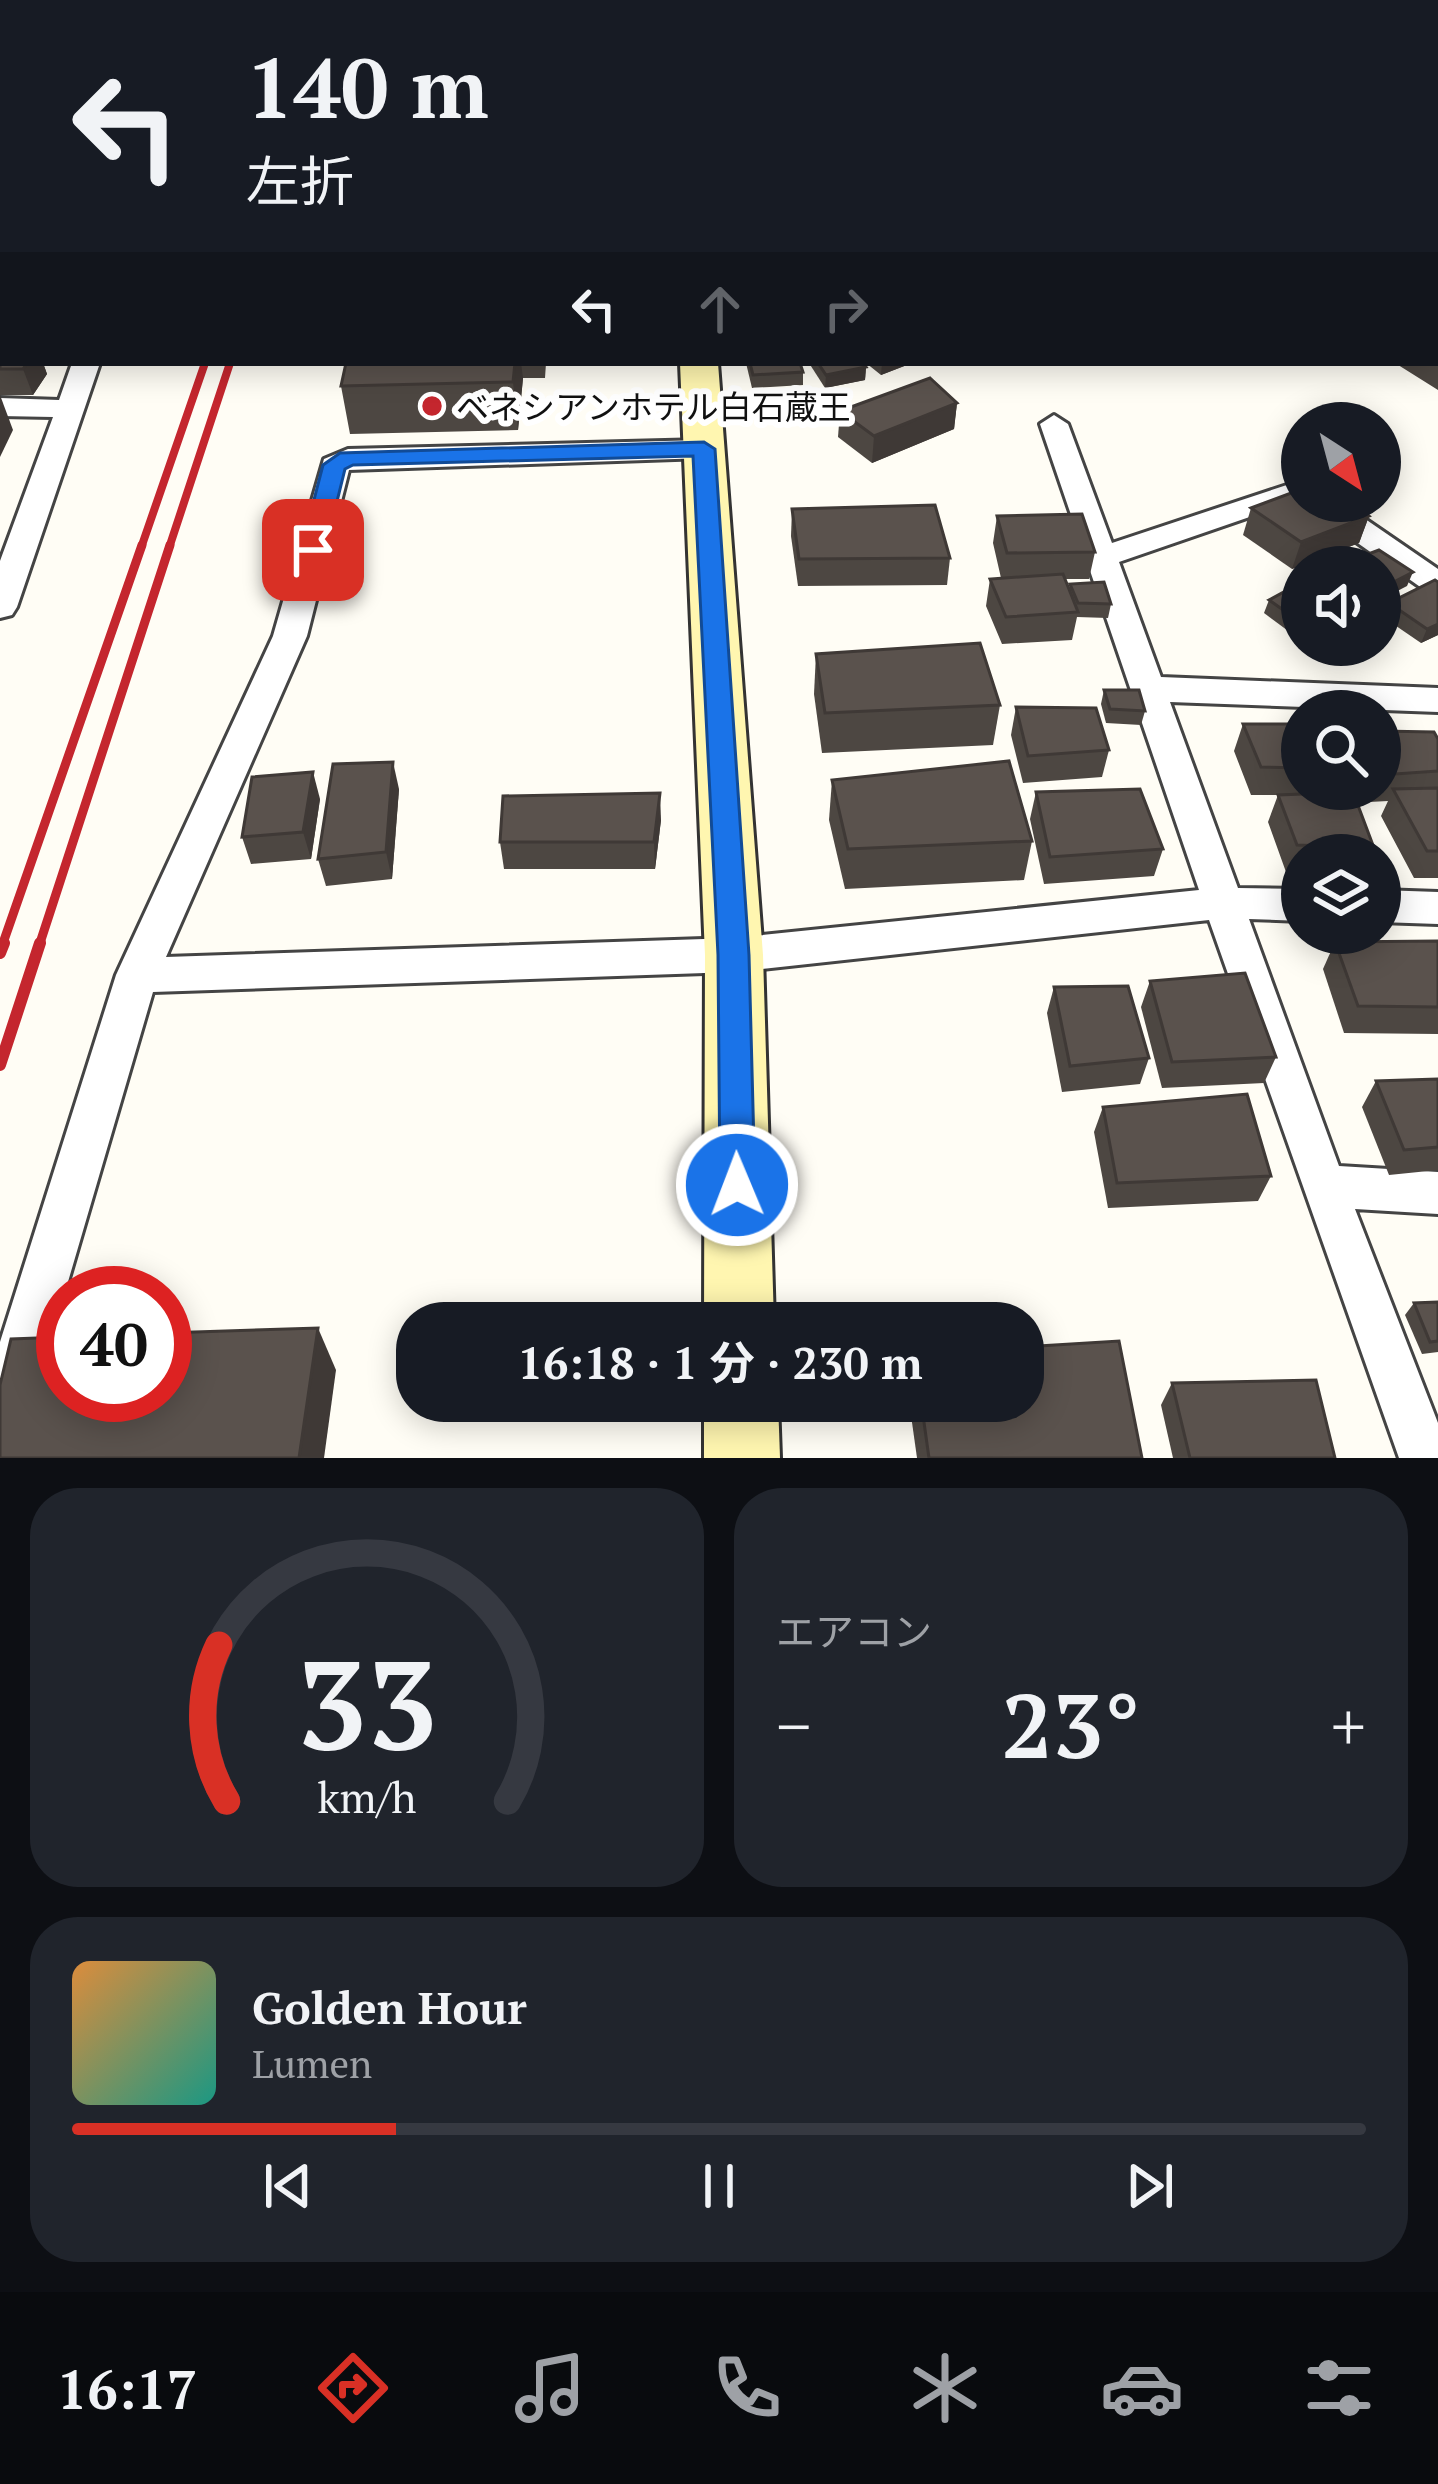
<!DOCTYPE html>
<html lang="ja">
<head>
<meta charset="utf-8">
<style>
	:root { --surface:#171b24; --page:#20242c; --text:#f1f3f6; --muted:#9ea1a6; --line:#363941; --accent:#d93025 }
	body { margin:0; font-family:"PT Serif","Noto Sans JP",serif; background:var(--page); color:var(--text); height:100vh; display:flex; flex-direction:column; font-size:45px; white-space:nowrap }
	* { box-sizing:border-box; margin:0 }
	p { font-size:39px; color:var(--muted) }
	.icon { flex:none; width:66px; height:66px; fill:none; stroke:currentColor; stroke-width:2; stroke-linecap:round; stroke-linejoin:round }
	.map { position:relative; height:1458px; overflow:hidden }
	.panel { display:flex; flex-direction:column; gap:30px; padding:30px; background:#0d0f14; flex:1 }
	.panel>* { flex:none }
	.guide { position:absolute; left:0px; top:0px; width:1440px; height:366px; box-shadow:0 6px 30px #0003; background:#171b24; color:var(--text); overflow:hidden }
	.needle { width:78px; rotate:144deg }
	.buttons { position:absolute; left:1281px; top:402px; display:grid; gap:24px }
	.buttons a { display:grid; place-items:center; width:120px; height:120px; border-radius:50%; background:var(--surface); box-shadow:0 6px 30px #0003; font-size:60px }
	.speed { position:absolute; left:36px; top:1266px; display:flex; gap:24px; font-size:60px; font-weight:700; text-align:center }
	.speed>* { display:grid; place-content:center; width:156px; height:156px; border-radius:50%; background:var(--surface); box-shadow:0 6px 30px #0003; line-height:1 }
	.speed .limit { border:18px solid #d22; background:#fff; color:#111 }
	.pin { position:absolute; display:grid; place-items:center; width:102px; height:102px; color:#fff; margin:-51px; border-radius:24px; box-shadow:0 6px 18px #0006 }
	.me { position:absolute; width:132px; margin:-66px; rotate:359deg; stroke-linejoin:round; filter:drop-shadow(0 0 9px #0008) }
	.turn { display:flex; align-items:center; gap:42px; height:252px; padding:0 48px; font-size:54px }
	.turn .icon { width:156px; height:156px; stroke-width:2.5 }
	.turn b { display:block; font-size:84px; line-height:102px }
	.lanes { display:flex; align-items:center; height:114px; padding:0 48px; background:#0003; justify-content:center; gap:60px; direction:ltr }
	.lanes .off { opacity:.35 }
	.big { font-size:90px; font-weight:700; line-height:1.1 }
	.panel .widget { flex:1; display:flex; flex-direction:column; justify-content:center; gap:18px; min-width:0; padding:0 42px; border-radius:48px; background:var(--page) }
	.panel .dial { align-items:center; gap:0 }
	.dial svg { height:312px; overflow:visible; fill:none; stroke:var(--line); stroke-width:7; stroke-linecap:round; text-anchor:middle }
	.dial text { fill:var(--text); stroke:none }
	.song { display:flex; align-items:center; gap:36px }
	.cover { width:144px; height:144px; border-radius:18px; background:linear-gradient(135deg,hsl(30 70% 55%),hsl(170 70% 35%)) }
	.played { height:12px; border-radius:6px; background:linear-gradient(90deg,var(--accent) 25%,var(--line) 25%) }
	.keys { display:flex; justify-content:space-around; direction:ltr }
	.heat { display:flex; justify-content:space-between; align-items:center; font-size:66px; direction:ltr }
	.panel .tiles { flex:1; display:grid; gap:30px; grid-template-columns:1fr 1fr }
	.widget:last-child { grid-column:span 2 }
	.trip { position:absolute; left:396px; top:1302px; width:648px; height:120px; border-radius:48px; background:var(--surface); box-shadow:0 6px 30px #0003; font-weight:700; line-height:120px; text-align:center }
	.tabs { display:flex; height:192px; justify-content:space-around; align-items:center; background:#090b0e; color:var(--muted) }
	.tabs .icon { width:84px; height:84px }
	.tabs .current { color:var(--accent) }
	.tabs b { font-size:54px; color:var(--text) }
	.map>svg:first-child { display:block }
	.lines { fill:none; stroke-linecap:round; stroke-linejoin:round }
	.river { fill:#b9e0f7; fill-rule:evenodd }
	.street-casing { stroke:#444; stroke-width:6 }
	.secondary-casing { stroke:#333; stroke-width:6 }
	.primary-casing { stroke:#222; stroke-width:6 }
	.street { fill:#fff; fill-rule:evenodd }
	.secondary { fill:#fff6b0; fill-rule:evenodd }
	.primary { fill:#f9d66b; fill-rule:evenodd }
	.rail-far2 { stroke:#c4262e; stroke-width:8 }
	.rail-far1 { stroke:#c4262e; stroke-width:9 }
	.rail { stroke:#c4262e; stroke-width:12 }
	.wall { fill:#4d4742 }
	.shaded-wall { fill:#3f3936 }
	.building { fill:#5a524d; stroke:#3f3936; stroke-width:3 }
	.route { fill:#1a73e8; stroke:#114b97; stroke-width:3 }
	.poi-dot { fill:#c4262e; stroke:#fff; stroke-width:4.5 }
	.labels { text-anchor:middle; dominant-baseline:central; stroke-width:12; stroke-linejoin:round; paint-order:stroke }
	.far-poi-label { font-size:33px; fill:#111; stroke:#fff; text-anchor:start }
</style>
</head>
<body>
<div class="map">
<svg width="1438" height="1458" viewBox="0 0 1438 1458">
	<rect width="100%" height="100%" fill="#fffdf5"/>
	<g class="lines">
		<g class="river">
			<path d="M1100,0H1147L1149,3H1102Z"/>
			<rect x="1437" y="173" width="1" height="32"/>
		</g>
		<defs>
			<g id="street">
				<rect x="873" y="0" width="20" height="3"/>
				<path d="M979,0H1001L1004,3H982Z"/>
				<path d="M1263,0H1285L1288,3H1266Z"/>
				<rect x="1437" y="82" width="1" height="13"/>
				<rect x="0" y="113" width="3" height="14"/>
				<path d="M72,363H100L17,607L12,615L0,618V561L53,417L0,416V398L59,400Z"/>
				<path d="M1054,415L1068,424L1112,543L1302,480V499L1119,562L1161,677L1438,688V712L1170,702L1238,888L1302,889V921L1249,919L1339,1166L1438,1172V1214L1355,1209L1438,1423V1458H1399L1209,920L734,972L153,992L26,1425L18,1443L0,1451V1342L116,975L273,636L324,459L348,449L704,440L719,449L704,458L349,470L307,636L166,957L734,938L1199,890L1040,424Z"/>
				<path d="M1310,501H1339L1438,569V594L1426,591L1312,511Z"/>
				<path d="M1380,890L1438,892V924L1380,922Z"/>
			</g>
			<g id="secondary">
				<path d="M658,0H684L685,3H657Z"/>
				<rect x="0" y="8" width="3" height="16"/>
				<path d="M680,363H718L763,955L774,1323H704L705,955Z"/>
				<path d="M704,1401H778L780,1458H704Z"/>
			</g>
			<g id="primary">
				<rect x="1437" y="204" width="1" height="22"/>
				<rect x="0" y="235" width="3" height="24"/>
			</g>
		</defs>
		<use href="#street" class="street-casing"/>
		<use href="#secondary" class="secondary-casing"/>
		<use href="#primary" class="primary-casing"/>
		<use href="#street" class="street"/>
		<use href="#secondary" class="secondary"/>
		<use href="#primary" class="primary"/>
		<g class="rail-far2">
			<path d="M141,548L205,363"/>
			<path d="M169,548L230,363"/>
		</g>
		<g class="rail-far1">
			<path d="M2,946L142,545"/>
			<path d="M39,946L170,545"/>
		</g>
		<g class="rail">
			<path d="M0,953L4,943"/>
			<path d="M0,1065L40,943"/>
		</g>
	</g>
	<g class="wall">
		<path d="M1317,0H1432L1417,3H1323Z"/>
		<path d="M1,47H3V98H0Z"/>
		<rect x="0" y="284" width="3" height="56"/>
		<path d="M1437,297L1438,298V390L1395,363H1437Z"/>
		<path d="M0,346L3,363H43L47,374L33,395H0Z"/>
		<path d="M346,363H546L545,378H523L518,430L350,434L341,386Z"/>
		<path d="M746,363H800L803,372V385L752,388Z"/>
		<path d="M809,363H863L866,367L865,380L825,388Z"/>
		<path d="M866,363H912L881,375Z"/>
		<path d="M957,403L954,429L872,463L838,437L840,411Z"/>
		<path d="M1251,508L1369,516L1359,543L1292,569L1243,535Z"/>
		<path d="M792,509L950,558L947,585L798,586L791,536Z"/>
		<path d="M997,516L1095,552L1089,579H1065L1069,588L1070,584L1111,604L1108,618L1077,617L1072,640L1002,644L986,606L990,579L1001,578L993,543Z"/>
		<path d="M1302,582V632L1295,636L1264,613L1269,600Z"/>
		<path d="M1389,603L1438,635L1421,643L1383,617Z"/>
		<path d="M816,654L1000,705L993,745L822,753L814,694Z"/>
		<path d="M1104,690L1145,711L1141,725L1106,723L1101,704Z"/>
		<path d="M1016,707L1109,750L1102,777L1023,783L1011,735Z"/>
		<path d="M1243,724H1302V789H1336L1334,793L1374,848L1371,855H1302V873L1286,872L1268,822L1278,795H1251L1234,751Z"/>
		<path d="M1380,731L1438,739V878H1414L1381,816L1388,801L1369,802L1363,789H1380Z"/>
		<path d="M832,780L1032,841L1024,880L845,889L829,820Z"/>
		<path d="M399,789L392,879L326,886L318,859Z"/>
		<path d="M1036,792L1163,849L1154,876L1044,884L1030,819Z"/>
		<path d="M320,799L311,859L251,864L242,837Z"/>
		<path d="M661,820L655,869H504L500,842Z"/>
		<path d="M1438,941V1034L1344,1033L1323,969L1335,942Z"/>
		<path d="M1150,981L1276,1057L1264,1083L1162,1088L1141,1007Z"/>
		<path d="M1054,987L1149,1058L1140,1084L1062,1092L1047,1013Z"/>
		<path d="M1438,1079V1170L1389,1175L1362,1107L1376,1081Z"/>
		<path d="M1103,1107L1271,1176L1258,1201L1108,1208L1094,1132Z"/>
		<path d="M1438,1302V1352L1422,1354L1405,1315L1414,1303Z"/>
		<path d="M1172,1383L1335,1458H1173L1161,1405Z"/>
		<path d="M909,1401H1023L1142,1458H917Z"/>
	</g>
	<g class="shaded-wall">
		<path d="M1350,0H1380L1379,3H1349Z"/>
		<path d="M1396,0H1432L1417,3H1395Z"/>
		<path d="M27,363H43L47,374L33,395L23,369Z"/>
		<path d="M515,363H521L523,378L518,430L513,382Z"/>
		<path d="M882,363H912L881,375Z"/>
		<path d="M866,367L865,380L825,388L826,375Z"/>
		<path d="M0,395L13,430L0,457Z"/>
		<path d="M957,403L954,429L872,463L874,436Z"/>
		<path d="M1369,516L1359,543L1292,569L1301,542Z"/>
		<path d="M1413,572L1407,586L1380,600V589Z"/>
		<path d="M1438,624V635L1421,643L1427,629Z"/>
		<path d="M393,762L399,789L392,879L386,852Z"/>
		<path d="M313,772L320,799L311,859L303,832Z"/>
		<path d="M660,793L661,820L655,869L654,842Z"/>
		<path d="M318,1328L336,1370L324,1458H299Z"/>
	</g>
	<g class="building">
		<path d="M243,0H387L386,3H242Z"/>
		<rect x="771" y="0" width="36" height="3"/>
		<path d="M905,0H950L952,3H905Z"/>
		<path d="M1386,0H1396L1402,3H1373Z"/>
		<path d="M1,47H3V75H0Z"/>
		<path d="M0,284H3L2,315H0Z"/>
		<path d="M1437,297L1438,298V344L1437,343Z"/>
		<path d="M0,346H3V363H27L23,369H0Z"/>
		<path d="M346,363H515L513,382L341,386Z"/>
		<path d="M750,363H800L803,372L753,375Z"/>
		<path d="M818,363H863L866,367L826,375Z"/>
		<path d="M930,378L957,403L874,436L840,411Z"/>
		<path d="M1302,489V501H1350L1369,516L1301,542L1251,508Z"/>
		<path d="M935,505L950,558L799,559L792,509Z"/>
		<path d="M1082,514L1095,552L1007,553L997,516Z"/>
		<path d="M1379,550L1413,572L1380,589V567H1334Z"/>
		<path d="M1063,574L1078,612L1006,617L990,579Z"/>
		<path d="M1435,580L1438,582V624L1427,629L1389,603Z"/>
		<path d="M1104,582L1111,604L1078,603L1070,584Z"/>
		<path d="M1302,582V621L1300,622L1269,600Z"/>
		<path d="M980,643L1000,705L825,713L816,654Z"/>
		<path d="M1104,690H1139L1145,711L1110,709Z"/>
		<path d="M1016,707L1096,708L1109,750L1028,756Z"/>
		<path d="M1243,724H1302V768L1261,767Z"/>
		<path d="M1380,731L1434,732L1438,739V771L1381,775Z"/>
		<path d="M1009,761L1032,841L848,849L832,780Z"/>
		<path d="M393,762L386,852L318,859L333,764Z"/>
		<path d="M313,772L303,832L242,837L252,777Z"/>
		<path d="M1438,788V851H1427L1393,789Z"/>
		<path d="M1140,789L1163,849L1050,857L1036,792Z"/>
		<path d="M1353,792L1374,848L1297,845L1278,795Z"/>
		<path d="M660,793L654,842H500L503,796Z"/>
		<path d="M1438,941V1007L1358,1006L1335,942Z"/>
		<path d="M1245,973L1276,1057L1172,1062L1150,981Z"/>
		<path d="M1128,986L1149,1058L1070,1066L1054,987Z"/>
		<path d="M1438,1079V1147L1404,1150L1376,1081Z"/>
		<path d="M1247,1094L1271,1176L1117,1183L1103,1107Z"/>
		<path d="M1438,1302V1341L1430,1342L1414,1303Z"/>
		<path d="M318,1328L299,1458H0V1385L11,1339L63,1337V1395H165V1333Z"/>
		<path d="M1119,1341L1142,1458H929L921,1401H1023V1347Z"/>
		<path d="M1316,1380L1335,1458H1190L1172,1383Z"/>
	</g>
	<path class="route" d="M704,442L715,449L749,955L755,1185L750,1196L737,1201L725,1196L720,1185L718,955L693,456L353,465L345,469L325,550L313,558L301,550L323,465L340,453Z"/>
	<circle class="poi-dot" cx="432" cy="406" r="12"/>
	<g class="labels">
		<g class="far-poi-label">
			<text x="456" y="406">ベネシアンホテル白石蔵王</text>
		</g>
	</g>
</svg>
<div class="buttons">
<a><svg class="needle" viewBox="-14 -14 28 28"><path d="M0-13l5 13h-10z" fill="#e53935"/><path d="M0 13l5-13h-10z" fill="#9ea1a6"/></svg></a>
<a><svg class="icon" aria-label="sound" viewBox="0 0 24 24"><path d="M4 9h4l5-4v14l-5-4H4zM17 9q2 3 0 6"/></svg></a>
<a><svg class="icon" aria-label="search" viewBox="0 0 24 24"><circle cx="10" cy="10" r="6"/><path d="M15 15l6 6"/></svg></a>
<a><svg class="icon" aria-label="layers" viewBox="0 0 24 24"><path d="M12 4l9 5-9 5-9-5zM3 14l9 5 9-5"/></svg></a>
</div>
<div class="speed"><div class="limit">40</div></div>
<div class="pin" style="left:313px;top:550px;background:#d93025"><svg class="icon" aria-label="arrive" viewBox="0 0 24 24"><path d="M6 21V4h12l-3 4 3 4H6"/></svg></div>
<svg class="me" style="left:737px;top:1185px" viewBox="-20 -20 40 40"><circle r="17" fill="#1a73e8" stroke="#fff" stroke-width="3"/><path d="M0-11L8 9 0 5-8 9z" fill="#fff"/></svg>
<div class="trip">16:18 · 1 分 · 230 m</div>
<div class="guide">
<div class="turn"><svg class="icon" aria-label="left" viewBox="0 0 24 24"><path d="M17 20v-9H6M10 6l-5 5 5 5"/></svg><div><b>140 m</b>左折</div></div>
<div class="lanes"><svg class="icon" aria-label="left" viewBox="0 0 24 24"><path d="M17 20v-9H6M10 6l-5 5 5 5"/></svg><svg class="icon off" aria-label="ahead" viewBox="0 0 24 24"><path d="M12 20V5M6 11l6-6 6 6"/></svg><svg class="icon off" aria-label="right" viewBox="0 0 24 24"><path d="M7 20v-9h11M14 6l5 5-5 5"/></svg></div>
</div>
</div>
<section class="panel">
<div class="tiles">
<div class="widget dial"><svg viewBox="0 0 100 80">
<path d="M14 69A42 42 0 1 1 86 69"/>
<path d="M14 69A42 42 0 0 1 12 29" stroke="#d93025"/>
<text x="50" y="56" font-size="32" font-weight="700">33</text>
<text x="50" y="72" font-size="11">km/h</text>
</svg></div>
<div class="widget"><p>エアコン</p>
<div class="heat"><a>−</a><b class="big">23°</b><a>+</a></div>
</div>
<div class="widget">
<div class="song"><i class="cover"></i><div><b>Golden Hour</b><p>Lumen</p></div></div>
<div class="played"></div>
<div class="keys"><svg class="icon" aria-label="previous" viewBox="0 0 24 24"><path d="M18 5L8 12l10 7zM5 5v14"/></svg><svg class="icon" aria-label="pause" viewBox="0 0 24 24"><path d="M8 5v14M16 5v14"/></svg><svg class="icon" aria-label="next" viewBox="0 0 24 24"><path d="M6 5l10 7-10 7zM19 5v14"/></svg></div>
</div>
</div>
</section>
<nav class="tabs">
<b>16:17</b>
<svg class="icon current" aria-label="directions" viewBox="0 0 24 24"><path d="M12 3l9 9-9 9-9-9zM9 14v-3h6M13 9l2 2-2 2"/></svg>
<svg class="icon" aria-label="music" viewBox="0 0 24 24"><path d="M9 18V5l10-2v13"/><circle cx="6" cy="18" r="3"/><circle cx="16" cy="16" r="3"/></svg>
<svg class="icon" aria-label="phone" viewBox="0 0 24 24"><path d="M5 4h4l2 5-3 2q2 4 5 5l2-3 5 2v4C11 20 4 13 5 4z"/></svg>
<svg class="icon" aria-label="climate" viewBox="0 0 24 24"><path d="M12 3v18M4 7l16 10M4 17L20 7"/></svg>
<svg class="icon" aria-label="car" viewBox="0 0 24 24"><path d="M5 17H2v-5l4-1 3-4h7l3 4 3 1v5h-3M9 17h6M6 11h13"/><circle cx="7" cy="17" r="2"/><circle cx="17" cy="17" r="2"/></svg>
<svg class="icon" aria-label="filters" viewBox="0 0 24 24"><path d="M4 7h16M4 17h16"/><circle cx="9" cy="7" r="2"/><circle cx="15" cy="17" r="2"/></svg>
</nav>
</body>
</html>
